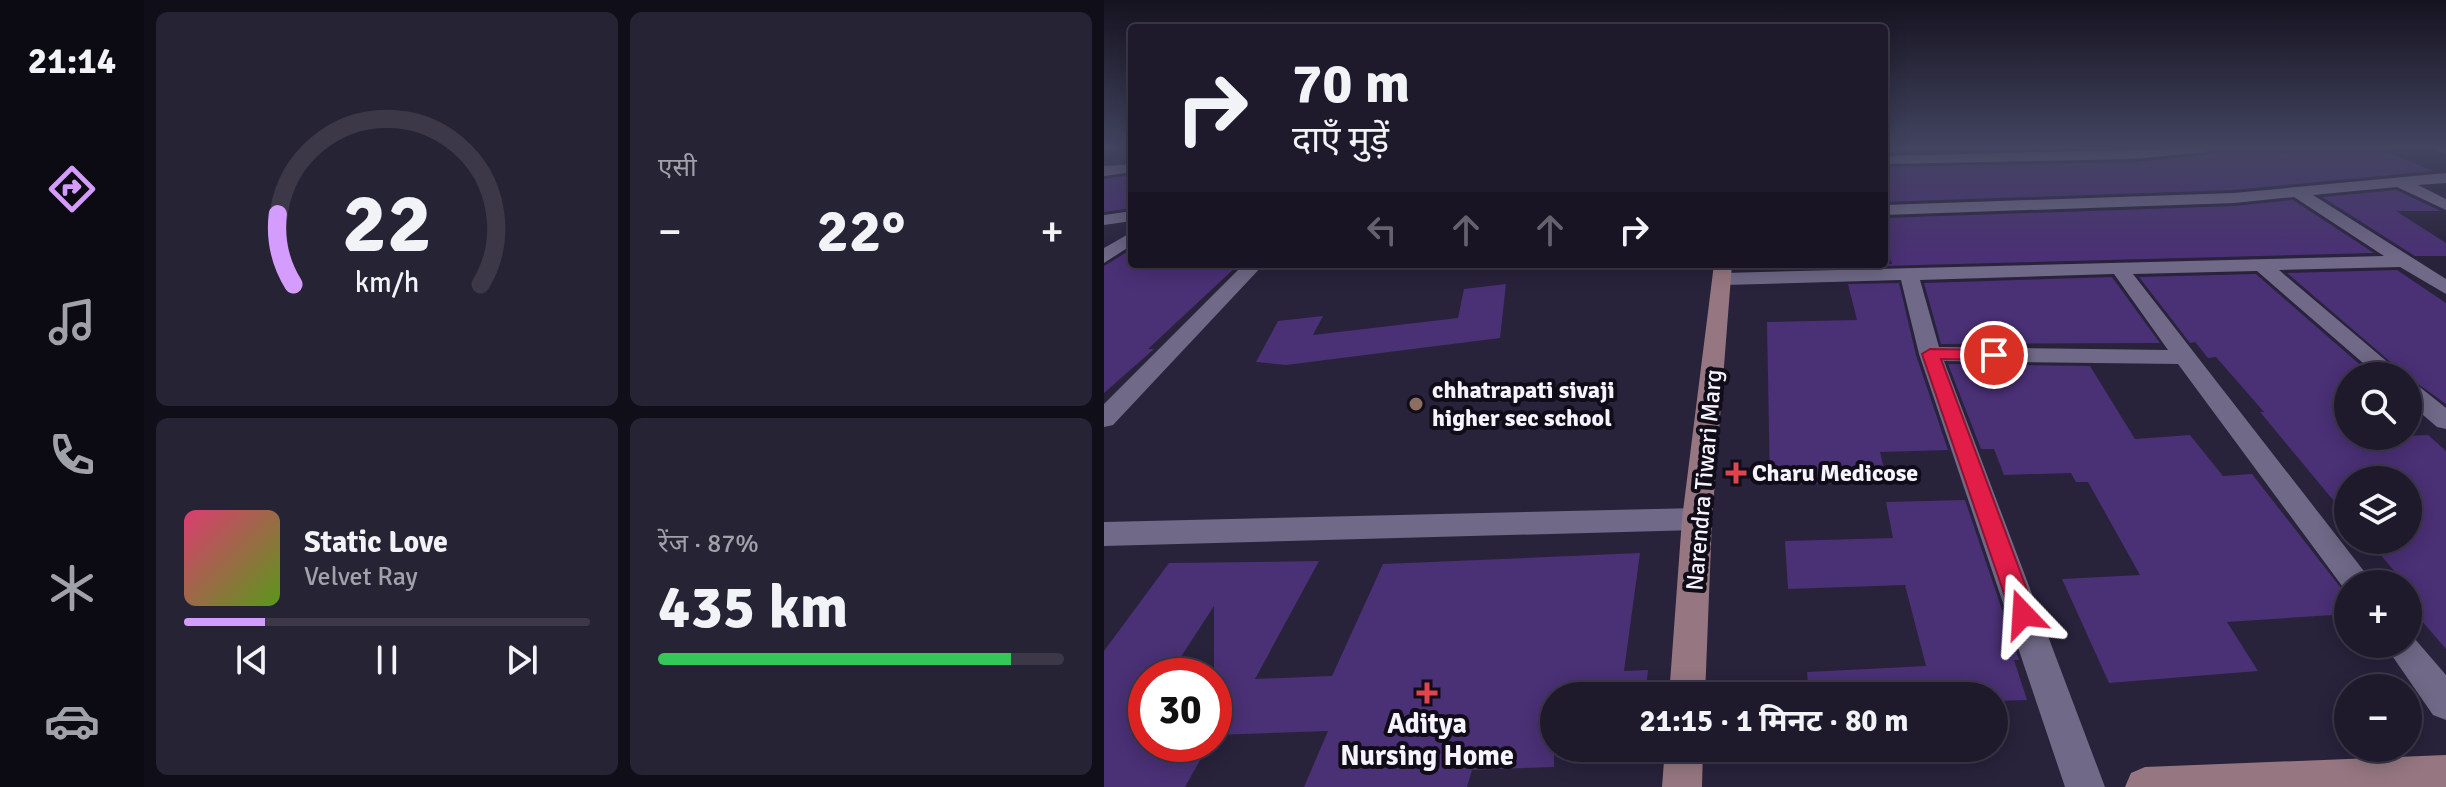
<!DOCTYPE html>
<html lang="hi">
<head>
<meta charset="utf-8">
<style>
	:root { --surface:#1e1a2c; --page:#262334; --text:#f1f3f6; --muted:#a1a1a9; --line:#3c3848; --accent:#d49cfc }
	body { margin:0; font-family:Signika,"Noto Sans Devanagari",sans-serif; background:var(--page); color:var(--text); height:100vh; display:flex; flex-direction:column; font-size:30px; white-space:nowrap }
	* { box-sizing:border-box; margin:0 }
	p { font-size:26px; color:var(--muted) }
	.icon { flex:none; width:44px; height:44px; fill:none; stroke:currentColor; stroke-width:2; stroke-linecap:round; stroke-linejoin:round }
	.map { position:relative; flex:1; overflow:hidden }
	.details { display:flex; flex-direction:column; gap:12px; padding:12px; background:#100e18; width:960px }
	.details>* { flex:none }
	.guide { position:absolute; left:24px; top:24px; width:760px; height:244px; border-radius:8px; box-shadow:0 4px 20px #0003,0 0 0 2px var(--line); background:#1e1a2c; color:var(--text); overflow:hidden }
	.controls { position:absolute; left:1230px; top:362px; display:grid; gap:16px }
	.controls a { display:grid; place-items:center; width:88px; height:88px; border-radius:50%; background:var(--surface); box-shadow:0 4px 20px #0003,0 0 0 2px var(--line); font-size:40px }
	.speed { position:absolute; left:24px; top:658px; display:flex; gap:16px; font-size:40px; font-weight:700; text-align:center }
	.speed>* { display:grid; place-content:center; width:104px; height:104px; border-radius:50%; background:var(--surface); box-shadow:0 4px 20px #0003,0 0 0 2px var(--line); line-height:1 }
	.speed .limit { border:12px solid #d22; background:#fff; color:#111 }
	.pin { position:absolute; display:grid; place-items:center; width:68px; height:68px; color:#fff; margin:-34px; border:4px solid #fff; border-radius:50%; box-shadow:0 2px 8px #0007 }
	.me { position:absolute; width:88px; margin:-44px; rotate:340deg; stroke-linejoin:round; filter:drop-shadow(0 0 6px #0008) }
	.turn { display:flex; align-items:center; gap:28px; height:168px; padding:0 32px; font-size:36px }
	.turn .icon { width:104px; height:104px; stroke-width:2.5 }
	.turn b { display:block; font-size:56px; line-height:68px }
	.lanes { display:flex; align-items:center; height:76px; padding:0 32px; background:#0003; justify-content:center; gap:40px; direction:ltr }
	.lanes .off { opacity:.35 }
	.big { font-size:60px; font-weight:700; line-height:1.1 }
	.details .widget { flex:1; display:flex; flex-direction:column; justify-content:center; gap:12px; min-width:0; padding:0 28px; border-radius:12px; background:var(--page) }
	.details .dial { align-items:center; gap:0 }
	.dial svg { height:208px; overflow:visible; fill:none; stroke:var(--line); stroke-width:7; stroke-linecap:round; text-anchor:middle }
	.dial text { fill:var(--text); stroke:none }
	.song { display:flex; align-items:center; gap:24px }
	.cover { width:96px; height:96px; border-radius:12px; background:linear-gradient(135deg,hsl(340 70% 55%),hsl(90 70% 35%)) }
	.played { height:8px; border-radius:4px; background:linear-gradient(90deg,var(--accent) 20%,var(--line) 20%) }
	.keys { display:flex; justify-content:space-around; direction:ltr }
	.heat { display:flex; justify-content:space-between; align-items:center; font-size:44px; direction:ltr }
	.charge { height:12px; border-radius:6px; background:linear-gradient(90deg,#34c759 87%,var(--line) 0) }
	.details .tiles { flex:1; display:grid; gap:12px; grid-template-columns:repeat(2,1fr) }
	.trip { position:absolute; left:436px; top:682px; width:468px; height:80px; border-radius:40px; background:var(--surface); box-shadow:0 4px 20px #0003,0 0 0 2px var(--line); font-weight:700; line-height:80px; text-align:center }
	main { display:flex; flex:1; min-height:0 }
	.menu { display:flex; flex-direction:column; width:144px; justify-content:space-around; align-items:center; background:#0c0a12; color:var(--muted) }
	.menu .icon { width:56px; height:56px }
	.menu .active { color:var(--accent) }
	.menu b { font-size:36px; color:var(--text) }
	.map>svg:first-child { display:block }
	.building { fill:#4a3075 }
	.lines { fill:none; stroke-linecap:round; stroke-linejoin:round }
	.street { fill:#706987; fill-rule:evenodd }
	.secondary { fill:#967781; fill-rule:evenodd }
	.route { fill:#e11d48; stroke:#92132f; stroke-width:2 }
	.education-dot { fill:#8d6e63; stroke:#100d19; stroke-width:3 }
	.health-dot { fill:#e0444e; stroke:#100d19; stroke-width:3 }
	.labels { text-anchor:middle; dominant-baseline:central; stroke-width:8; stroke-linejoin:round; paint-order:stroke }
	.poi-label { font-size:24px; font-weight:bold; fill:#f5f3fd; stroke:#100d19; text-anchor:start }
	.street-label { font-size:24px; fill:#f5f3fd; stroke:#100d19 }
	.near-poi-label { font-size:28px; font-weight:bold; fill:#f5f3fd; stroke:#100d19 }
</style>
</head>
<body>
<main>
<nav class="menu">
<b>21:14</b>
<svg class="icon active" aria-label="directions" viewBox="0 0 24 24"><path d="M12 3l9 9-9 9-9-9zM9 14v-3h6M13 9l2 2-2 2"/></svg>
<svg class="icon" aria-label="music" viewBox="0 0 24 24"><path d="M9 18V5l10-2v13"/><circle cx="6" cy="18" r="3"/><circle cx="16" cy="16" r="3"/></svg>
<svg class="icon" aria-label="phone" viewBox="0 0 24 24"><path d="M5 4h4l2 5-3 2q2 4 5 5l2-3 5 2v4C11 20 4 13 5 4z"/></svg>
<svg class="icon" aria-label="climate" viewBox="0 0 24 24"><path d="M12 3v18M4 7l16 10M4 17L20 7"/></svg>
<svg class="icon" aria-label="car" viewBox="0 0 24 24"><path d="M5 17H2v-5l4-1 3-4h7l3 4 3 1v5h-3M9 17h6M6 11h13"/><circle cx="7" cy="17" r="2"/><circle cx="17" cy="17" r="2"/></svg>
</nav>
<section class="details">
<div class="tiles">
<div class="widget dial"><svg viewBox="0 0 100 80">
<path d="M14 69A42 42 0 1 1 86 69"/>
<path d="M14 69A42 42 0 0 1 8 42" stroke="#d49cfc"/>
<text x="50" y="56" font-size="32" font-weight="700">22</text>
<text x="50" y="72" font-size="11">km/h</text>
</svg></div>
<div class="widget"><p>एसी</p>
<div class="heat"><a>−</a><b class="big">22°</b><a>+</a></div>
</div>
<div class="widget">
<div class="song"><i class="cover"></i><div><b>Static Love</b><p>Velvet Ray</p></div></div>
<div class="played"></div>
<div class="keys"><svg class="icon" aria-label="previous" viewBox="0 0 24 24"><path d="M18 5L8 12l10 7zM5 5v14"/></svg><svg class="icon" aria-label="pause" viewBox="0 0 24 24"><path d="M8 5v14M16 5v14"/></svg><svg class="icon" aria-label="next" viewBox="0 0 24 24"><path d="M6 5l10 7-10 7zM19 5v14"/></svg></div>
</div>
<div class="widget"><p>रेंज · 87%</p><b class="big">435 km</b><div class="charge"></div></div>
</div>
</section>
<div class="map">
<svg width="1342" height="787" viewBox="0 0 1342 787">
	<rect width="100%" height="100%" fill="#28223b"/>
	<g class="building">
		<path d="M780,148H987L780,153Z"/>
		<path d="M1111,148H1274L1329,171L1130,190L780,202V167L1029,162L1101,155Z"/>
		<path d="M28,175V208L0,212V179Z"/>
		<path d="M1292,190L1337,211H1292L1342,243V256H1311L1218,197Z"/>
		<path d="M1189,200L1270,253L740,267L739,264H788L780,243V218L1130,206Z"/>
		<path d="M28,249V264H135L44,349H50L0,393V266Z"/>
		<path d="M1293,270L1342,303V404L1303,376L1183,273Z"/>
		<path d="M1152,274L1269,376H1244V438L1324,435L1342,451V649L1304,605V584H1287L1278,573H1292L1264,540H1304V480H1244V518L1156,412H1160L1112,357L1104,358L1091,342L1086,343L1035,277Z"/>
		<path d="M1008,277L1056,343L837,344L820,283Z"/>
		<path d="M795,283L812,355L844,450L776,452L783,482L666,485L663,322L753,320L744,284Z"/>
		<path d="M402,284L396,338L182,365L152,362L174,321L219,316L209,335L354,318L360,289Z"/>
		<path d="M844,364L986,366L1031,439L1086,435L1119,476L1148,474L1244,597V614L1123,622L1154,671L1005,683L958,579L1036,575L984,482H972L967,473L900,475L890,449H877Z"/>
		<path d="M861,500L915,660H910L923,700L890,701V696H705L703,672L822,666L801,585L684,589L681,541L789,538L782,502Z"/>
		<path d="M536,553L520,671L544,670L541,696H450V767L368,770L363,787H200L224,731L110,735V606L71,666L42,667V744H105L81,787H0V651L65,563L215,561L151,679L228,676L279,564Z"/>
	</g>
	<g class="lines">
		<g class="street">
			<path d="M1108,148L1101,152L1029,159L780,164V156Z"/>
			<path d="M1332,148H1342V153L1334,151Z"/>
			<path d="M28,164V172L0,176V166Z"/>
			<path d="M1342,173V183L1314,185L1342,199V210L1293,187L1209,195L1342,279V294L1296,267L1175,270L1300,376H1274L1153,271L1029,274L1263,575L1268,584H1244V594L1074,364L840,361L1001,787H961L815,354L797,280L620,285L610,279L620,273L1280,256L1190,197L1130,203L780,215V205L1130,193ZM1010,274L1064,350L835,347L816,280Z"/>
			<path d="M28,211V221L0,225V215Z"/>
			<path d="M28,232V245L0,263V248Z"/>
			<path d="M140,264H160L9,425L0,427V404Z"/>
			<path d="M1304,382L1312,384L1342,408V429L1333,427L1304,402Z"/>
			<path d="M593,508L603,511L608,519L603,527L593,530L0,546V522Z"/>
			<path d="M1304,631L1342,675V720L1329,715L1280,644H1304Z"/>
		</g>
		<g class="secondary">
			<path d="M610,264H628L608,519L601,696H565L578,519Z"/>
			<path d="M561,748H599L598,787H558Z"/>
			<path d="M1342,755V787H1021L1027,773L1041,767Z"/>
		</g>
	</g>
	<linearGradient id="sky" x2="0" y2="1"><stop stop-color="#161320"/><stop offset="0.57" stop-color="#424460"/><stop offset="1" stop-color="#424460" stop-opacity="0"/></linearGradient>
	<rect width="1342" height="258" fill="url(#sky)"/>
	<path class="route" d="M826,349L890,350L898,355L890,360L837,359L932,614L928,621L919,625L910,621L907,614L818,354Z"/>
	<circle class="education-dot" cx="312" cy="404" r="8"/>
	<g class="health-dot">
		<path d="M628 461h8v8h8v8h-8v8h-8v-8h-8v-8h8z"/>
		<path d="M319 681h8v8h8v8h-8v8h-8v-8h-8v-8h8z"/>
	</g>
	<g class="labels">
		<g class="poi-label">
			<text x="328" y="390">chhatrapati sivaji<tspan x="328" dy="28">higher sec school</tspan></text>
			<text x="648" y="473">Charu Medicose</text>
		</g>
		<g class="street-label">
			<text transform="translate(600 480) rotate(-85)">Narendra Tiwari Marg</text>
		</g>
		<g class="near-poi-label">
			<text x="323" y="724">Aditya<tspan x="323" dy="32">Nursing Home</tspan></text>
		</g>
	</g>
</svg>
<div class="controls">
<a><svg class="icon" aria-label="search" viewBox="0 0 24 24"><circle cx="10" cy="10" r="6"/><path d="M15 15l6 6"/></svg></a>
<a><svg class="icon" aria-label="layers" viewBox="0 0 24 24"><path d="M12 4l9 5-9 5-9-5zM3 14l9 5 9-5"/></svg></a>
<a>+</a>
<a>−</a>
</div>
<div class="speed"><div class="limit">30</div></div>
<div class="pin" style="left:890px;top:355px;background:#d93025"><svg class="icon" aria-label="arrive" viewBox="0 0 24 24"><path d="M6 21V4h12l-3 4 3 4H6"/></svg></div>
<svg class="me" style="left:919px;top:614px" viewBox="-20 -20 40 40"><path d="M0-17L14 15 0 8-14 15z" fill="#e11d48" stroke="#fff" stroke-width="4"/></svg>
<div class="trip">21:15 · 1 मिनट · 80 m</div>
<div class="guide">
<div class="turn"><svg class="icon" aria-label="right" viewBox="0 0 24 24"><path d="M7 20v-9h11M14 6l5 5-5 5"/></svg><div><b>70 m</b>दाएँ मुड़ें</div></div>
<div class="lanes"><svg class="icon off" aria-label="left" viewBox="0 0 24 24"><path d="M17 20v-9H6M10 6l-5 5 5 5"/></svg><svg class="icon off" aria-label="ahead" viewBox="0 0 24 24"><path d="M12 20V5M6 11l6-6 6 6"/></svg><svg class="icon off" aria-label="ahead" viewBox="0 0 24 24"><path d="M12 20V5M6 11l6-6 6 6"/></svg><svg class="icon" aria-label="right" viewBox="0 0 24 24"><path d="M7 20v-9h11M14 6l5 5-5 5"/></svg></div>
</div>
</div>
</main>
</body>
</html>
